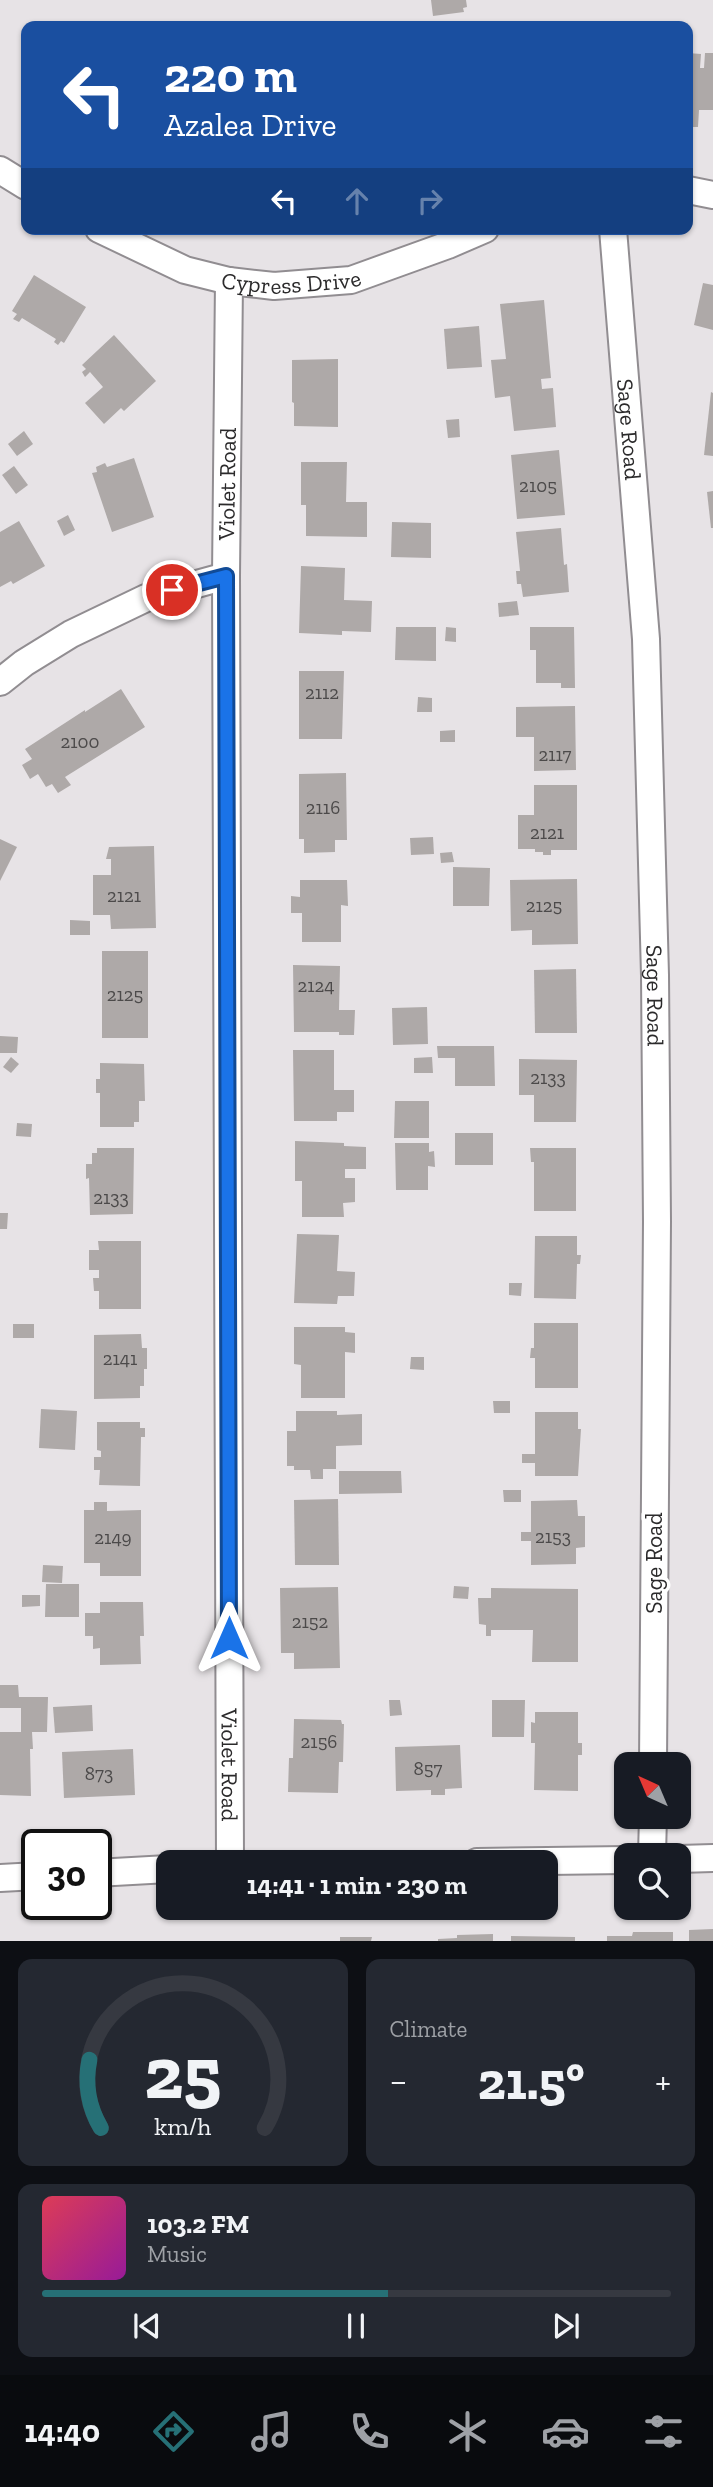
<!DOCTYPE html>
<html lang="en">
<head>
<meta charset="utf-8">
<style>
	:root { --surface:#171b24; --page:#242831; --text:#f1f3f6; --muted:#9ea1a6; --line:#363941; --accent:#267076 }
	body { margin:0; font-family:"Zilla Slab",serif; background:var(--page); color:var(--text); height:100vh; display:flex; flex-direction:column; font-size:26px; white-space:nowrap }
	* { box-sizing:border-box; margin:0 }
	p { font-size:23px; color:var(--muted) }
	.icon { flex:none; width:38px; height:38px; fill:none; stroke:currentColor; stroke-width:2; stroke-linecap:round; stroke-linejoin:round }
	.map { position:relative; height:1941px; overflow:hidden }
	.panel { display:flex; flex-direction:column; gap:18px; padding:18px; background:#0d0f14; flex:1 }
	.panel>* { flex:none }
	.guide { position:absolute; left:21px; top:21px; width:672px; height:214px; border-radius:14px; box-shadow:0 2px 5px #0004; background:#1a4fa0; color:#fff; overflow:hidden }
	.needle { width:46px; rotate:316deg }
	.buttons { position:absolute; left:614px; top:1752px; display:grid; gap:14px }
	.buttons a { display:grid; place-items:center; width:77px; height:77px; border-radius:14px; background:var(--surface); box-shadow:0 2px 5px #0004; font-size:35px }
	.speed { position:absolute; left:21px; top:1829px; display:flex; gap:14px; font-size:35px; font-weight:700; text-align:center }
	.speed>* { display:grid; place-content:center; width:91px; height:91px; border-radius:50%; background:var(--surface); box-shadow:0 2px 5px #0004; line-height:1 }
	.speed .limit { border:4px solid #111; border-radius:10px; background:#fff; color:#111 }
	.pin { position:absolute; display:grid; place-items:center; width:60px; height:60px; color:#fff; margin:-30px; border:4px solid #fff; border-radius:50%; box-shadow:0 2px 7px #0007 }
	.me { position:absolute; width:77px; margin:-38px; rotate:0deg; stroke-linejoin:round; filter:drop-shadow(0 0 5px #0008) }
	.turn { display:flex; align-items:center; gap:24px; height:147px; padding:0 28px; font-size:32px }
	.turn .icon { width:91px; height:91px; stroke-width:2.5 }
	.turn b { display:block; font-size:49px; line-height:60px }
	.lanes { display:flex; align-items:center; height:66px; padding:0 28px; background:#0003; justify-content:center; gap:35px; direction:ltr }
	.lanes .off { opacity:.35 }
	.big { font-size:52px; font-weight:800; line-height:1.1 }
	.panel .tile { flex:1; display:flex; flex-direction:column; justify-content:center; gap:10px; min-width:0; padding:0 24px; border-radius:14px; background:var(--page) }
	.panel .dial { align-items:center; gap:0 }
	.dial svg { height:182px; overflow:visible; fill:none; stroke:var(--line); stroke-width:7; stroke-linecap:round; text-anchor:middle }
	.dial text { fill:var(--text); stroke:none }
	.song { display:flex; align-items:center; gap:21px }
	.cover { width:84px; height:84px; border-radius:10px; background:linear-gradient(135deg,hsl(350 70% 55%),hsl(300 70% 35%)) }
	.played { height:7px; border-radius:4px; background:linear-gradient(90deg,var(--accent) 55%,var(--line) 55%) }
	.keys { display:flex; justify-content:space-around; direction:ltr }
	.heat { display:flex; justify-content:space-between; align-items:center; font-size:38px; direction:ltr }
	.panel .tiles { flex:1; display:grid; gap:18px; grid-template-columns:1fr 1fr }
	.tile:last-child { grid-column:span 2 }
	.trip { position:absolute; left:156px; top:1850px; width:402px; height:70px; border-radius:14px; background:var(--surface); box-shadow:0 2px 5px #0004; font-weight:800; line-height:70px; text-align:center }
	.tabs { display:flex; height:112px; justify-content:space-around; align-items:center; background:#090b0e; color:var(--muted) }
	.tabs .icon { width:49px; height:49px }
	.tabs .on { color:var(--accent) }
	.tabs b { font-size:32px; color:var(--text) }
	.map>svg:first-child { display:block }
	.building { fill:#aea9a8 }
	.lines { fill:none; stroke-linecap:round; stroke-linejoin:round }
	.minor-casing { stroke:#918d91; stroke-width:30 }
	.minor { stroke:#fff; stroke-width:26 }
	.route-casing { stroke:#114b97; stroke-width:18 }
	.route { stroke:#1a73e8; stroke-width:12 }
	.labels { text-anchor:middle; dominant-baseline:central; stroke-width:7; stroke-linejoin:round; paint-order:stroke }
	.number-label { font-size:19px; fill:#4c4a4a }
	.street-label { font-size:23px; fill:#2b2a2b; stroke:#fff }
</style>
</head>
<body>
<div class="map">
<svg width="713" height="1941" viewBox="0 0 713 1941">
	<rect width="100%" height="100%" fill="#e7e3e6"/>
	<g class="building">
		<path d="M431,0H466L467,7L463,8L464,12L433,16Z"/>
		<path d="M688,53L701,54L700,68H704L705,53H713V110H699L698,127H688Z"/>
		<path d="M34,275L86,307L64,343L61,341L58,345L54,342L56,339L22,318L19,322L13,319L17,314L12,311Z"/>
		<path d="M703,283L713,285V330L694,325Z"/>
		<path d="M544,300L551,378L541,379L542,389L553,388L556,427L514,431L510,396L495,398L491,360L506,359L500,304Z"/>
		<path d="M479,326L482,367L447,369L444,329Z"/>
		<path d="M114,335L156,381L124,411L121,408L104,424L85,403L103,387L90,372L85,377L82,372L86,369L82,365Z"/>
		<path d="M338,359V427L294,426V403L292,402V360Z"/>
		<path d="M711,392L713,393V456L704,455Z"/>
		<path d="M459,419L460,437L448,438L446,420Z"/>
		<path d="M24,431L33,444L17,456L8,444Z"/>
		<path d="M559,450L565,515L517,519L511,455Z"/>
		<path d="M134,458L154,517L112,532L92,473L97,472L96,467L105,463L107,467Z"/>
		<path d="M301,462H347L346,502H367V537L306,536V505H301Z"/>
		<path d="M14,466L28,485L16,494L2,475Z"/>
		<path d="M713,491V528H711L707,492Z"/>
		<path d="M68,515L75,530L64,536L57,521Z"/>
		<path d="M19,521L45,566L13,584L11,581L0,587V532Z"/>
		<path d="M392,522L431,523V558L391,557Z"/>
		<path d="M561,528L564,565L567,564L569,592L523,597L521,584H517L516,571H520L516,532Z"/>
		<path d="M301,566L345,568L344,600L372,601L371,632L342,631V635L299,633Z"/>
		<path d="M517,601L519,615L499,617L498,603Z"/>
		<path d="M396,627H436V661L395,660Z"/>
		<path d="M446,627L456,628V642L445,641Z"/>
		<path d="M530,627H574L575,688H561V683H536V650H530Z"/>
		<path d="M299,671H344L342,739H299Z"/>
		<path d="M121,689L145,727L65,777L71,785L58,793L52,784L46,787L38,774L30,779L22,765L32,759L25,749L85,710V712Z"/>
		<path d="M418,697L432,698V712H417Z"/>
		<path d="M575,706L576,770L534,771V737H516V707Z"/>
		<path d="M455,730V742H440V731Z"/>
		<path d="M346,773L347,840H335V852L304,853V839H299V774Z"/>
		<path d="M534,785H577V850H551V855H543V852H535V849H518V815H534Z"/>
		<path d="M433,837L434,854L411,855L410,838Z"/>
		<path d="M0,839L17,847L0,881Z"/>
		<path d="M154,846L156,928L111,929L110,915H93V875H111V859H106L109,847Z"/>
		<path d="M452,852L454,862L441,863L440,853Z"/>
		<path d="M453,867L490,868L489,906H453Z"/>
		<path d="M577,879L578,944L532,945V930L511,931L510,880Z"/>
		<path d="M300,880H347L348,906L341,905V942H302V913H291V896L300,897Z"/>
		<path d="M70,920L90,921V935H70Z"/>
		<rect x="102" y="951" width="46" height="87"/>
		<path d="M293,965L340,966L339,1010H355L354,1035H339V1032H294Z"/>
		<path d="M576,969L577,1033H535L534,970Z"/>
		<path d="M427,1007L428,1044L393,1045L392,1008Z"/>
		<path d="M0,1036L18,1037L17,1053H0Z"/>
		<path d="M437,1046H494L495,1086H455V1058H438Z"/>
		<path d="M293,1050H334V1090H354V1112H337V1121H294Z"/>
		<path d="M11,1057L19,1064L11,1073L3,1067Z"/>
		<path d="M432,1057L433,1073H414V1058Z"/>
		<path d="M519,1059L577,1060L576,1122H534V1095H519Z"/>
		<path d="M100,1063L144,1064L145,1101H139V1122H134V1127H100V1093H96V1079H100Z"/>
		<path d="M395,1101H429V1138H394Z"/>
		<path d="M17,1123L32,1124L31,1137L16,1136Z"/>
		<rect x="455" y="1133" width="38" height="32"/>
		<path d="M295,1141L344,1143V1146L366,1147V1169H345V1178H355V1202L343,1203L344,1217H302V1181H295Z"/>
		<path d="M395,1143H429V1152L434,1151L435,1167L428,1166V1190H396Z"/>
		<path d="M97,1148H134L133,1214L90,1215L89,1178L86,1179V1164H92V1153H97Z"/>
		<path d="M530,1148H576V1211H534V1162H531Z"/>
		<path d="M0,1213H8L7,1229H0Z"/>
		<path d="M297,1234L339,1235L337,1271L355,1272L354,1296H338L337,1304L294,1303Z"/>
		<path d="M535,1236H577V1255H581L580,1264H577L576,1299L534,1298Z"/>
		<path d="M98,1241H141V1309H99V1291H94L93,1278H99V1270H89V1250H99Z"/>
		<path d="M509,1283H522L521,1296L509,1295Z"/>
		<path d="M534,1323H578V1388H535V1358H530L531,1348H534Z"/>
		<rect x="13" y="1324" width="21" height="14"/>
		<path d="M294,1327H345V1332L355,1333V1353L345,1352V1398H301V1365L294,1364Z"/>
		<path d="M141,1334L142,1348H147V1369H144V1386H140V1398L94,1399V1335Z"/>
		<path d="M411,1357H424V1370L410,1369Z"/>
		<path d="M493,1401H510V1413H494Z"/>
		<path d="M41,1409L77,1411L75,1450L39,1448Z"/>
		<path d="M296,1411H337V1415L362,1414V1445L336,1446V1469H323V1479H311L310,1470H294V1466H287V1431H296Z"/>
		<path d="M535,1412H578V1429H581L578,1476H535V1463H522V1454H535Z"/>
		<path d="M97,1422H140V1428H145V1437H141L140,1486L99,1485L100,1470H94V1457H101V1451L97,1450Z"/>
		<path d="M339,1471H401L402,1493L339,1494Z"/>
		<path d="M503,1490H521V1502H504Z"/>
		<path d="M338,1499L339,1565H295L294,1500Z"/>
		<path d="M577,1500L578,1516H585V1547L576,1548V1564L531,1565V1541H521V1532H531V1501Z"/>
		<path d="M94,1502H107V1511L141,1510V1576H100V1563H84V1510H94Z"/>
		<path d="M43,1565L63,1566L62,1583L42,1582Z"/>
		<path d="M46,1584H79V1617H45Z"/>
		<path d="M454,1586L469,1587L468,1599L453,1598Z"/>
		<path d="M338,1587L340,1668L294,1669V1653H281L280,1588Z"/>
		<path d="M491,1588L578,1589V1662H532L533,1630H491V1636H486V1625L479,1624L478,1598H491Z"/>
		<path d="M22,1595H40V1606L22,1607Z"/>
		<path d="M100,1602H143L144,1636H140L141,1664L100,1665V1648L93,1649V1636H85V1613H100Z"/>
		<path d="M0,1685H18L19,1697H48L47,1732H32L33,1749H30L31,1796L0,1795V1732H21V1708H0Z"/>
		<path d="M389,1700H400L402,1715L390,1716Z"/>
		<path d="M492,1700H525L524,1737H492Z"/>
		<path d="M92,1705L93,1731L55,1733L53,1707Z"/>
		<path d="M535,1712H578V1743H582V1755H578V1791L534,1790L535,1743H531V1722L535,1723Z"/>
		<path d="M294,1719L341,1720L342,1724H344L343,1762H339L338,1793L288,1792L289,1758H293Z"/>
		<path d="M460,1745L462,1788L445,1789V1795H431V1790L396,1791L395,1747Z"/>
		<path d="M133,1749L135,1795L64,1798L62,1752Z"/>
		<path d="M713,1929V1941H689V1930Z"/>
		<path d="M633,1932H673V1941H607V1936H632Z"/>
		<path d="M493,1934V1941H438V1939L457,1938V1935Z"/>
		<path d="M511,1936L575,1937V1941H511Z"/>
		<path d="M340,1937H372L371,1941H340Z"/>
	</g>
	<g class="lines">
		<defs>
			<g id="minor">
				<path d="M0,170L26,186"/>
				<path d="M688,190L713,195"/>
				<path id="s1" d="M99,229L185,270L229,281L274,286L351,280L448,245L485,229"/>
				<path id="s2" d="M613,229L646,639L655,975L657,1221L653,1764"/>
				<path id="s3" d="M229,281L226,576L230,1862"/>
				<path d="M0,682L24,663L71,634L146,598L226,576"/>
				<path d="M652,1855L653,1816"/>
				<path d="M679,1859L713,1858"/>
				<path d="M477,1862L626,1860"/>
				<path d="M96,1873L168,1869"/>
				<path d="M0,1878L37,1876"/>
			</g>
		</defs>
		<use href="#minor" class="minor-casing"/>
		<use href="#minor" class="minor"/>
	</g>
	<g class="lines">
		<defs>
			<path id="route" d="M172,590L226,576L229,1638"/>
		</defs>
		<use href="#route" class="route-casing"/>
		<use href="#route" class="route"/>
	</g>
	<g class="labels">
		<g class="number-label">
			<text x="538" y="485">2105</text>
			<text x="322" y="692">2112</text>
			<text x="80" y="741">2100</text>
			<text x="555" y="754">2117</text>
			<text x="323" y="807">2116</text>
			<text x="547" y="832">2121</text>
			<text x="124" y="895">2121</text>
			<text x="544" y="905">2125</text>
			<text x="316" y="985">2124</text>
			<text x="125" y="994">2125</text>
			<text x="548" y="1077">2133</text>
			<text x="111" y="1197">2133</text>
			<text x="120" y="1358">2141</text>
			<text x="553" y="1536">2153</text>
			<text x="113" y="1537">2149</text>
			<text x="310" y="1621">2152</text>
			<text x="319" y="1741">2156</text>
			<text x="428" y="1768">857</text>
			<text x="99" y="1773">873</text>
		</g>
		<g class="street-label">
			<text stroke="none"><textPath href="#s1" startOffset="203">Cypress Drive</textPath></text>
			<text stroke="none"><textPath href="#s2" startOffset="201">Sage Road</textPath></text>
			<text transform="translate(227 484) rotate(-89)">Violet Road</text>
			<text stroke="none"><textPath href="#s2" startOffset="768">Sage Road</textPath></text>
			<text transform="translate(654 1563) rotate(-90)">Sage Road</text>
			<text stroke="none"><textPath href="#s3" startOffset="1484">Violet Road</textPath></text>
		</g>
	</g>
</svg>
<div class="buttons">
<a><svg class="needle" viewBox="-14 -14 28 28"><path d="M0-13l5 13h-10z" fill="#e53935"/><path d="M0 13l5-13h-10z" fill="#9ea1a6"/></svg></a>
<a><svg class="icon" aria-label="search" viewBox="0 0 24 24"><circle cx="10" cy="10" r="6"/><path d="M15 15l6 6"/></svg></a>
</div>
<div class="speed"><div class="limit">30</div></div>
<div class="pin" style="left:172px;top:590px;background:#d93025"><svg class="icon" aria-label="arrive" viewBox="0 0 24 24"><path d="M6 21V4h12l-3 4 3 4H6"/></svg></div>
<svg class="me" style="left:229px;top:1638px" viewBox="-20 -20 40 40"><path d="M0-17L14 15 0 8-14 15z" fill="#1a73e8" stroke="#fff" stroke-width="4"/></svg>
<div class="trip">14:41 · 1 min · 230 m</div>
<div class="guide">
<div class="turn"><svg class="icon" aria-label="left" viewBox="0 0 24 24"><path d="M17 20v-9H6M10 6l-5 5 5 5"/></svg><div><b>220 m</b>Azalea Drive</div></div>
<div class="lanes"><svg class="icon" aria-label="left" viewBox="0 0 24 24"><path d="M17 20v-9H6M10 6l-5 5 5 5"/></svg><svg class="icon off" aria-label="ahead" viewBox="0 0 24 24"><path d="M12 20V5M6 11l6-6 6 6"/></svg><svg class="icon off" aria-label="right" viewBox="0 0 24 24"><path d="M7 20v-9h11M14 6l5 5-5 5"/></svg></div>
</div>
</div>
<section class="panel">
<div class="tiles">
<div class="tile dial"><svg viewBox="0 0 100 80">
<path d="M14 69A42 42 0 1 1 86 69"/>
<path d="M14 69A42 42 0 0 1 9 39" stroke="#267076"/>
<text x="50" y="56" font-size="32" font-weight="700">25</text>
<text x="50" y="72" font-size="11">km/h</text>
</svg></div>
<div class="tile"><p>Climate</p>
<div class="heat"><a>−</a><b class="big">21.5°</b><a>+</a></div>
</div>
<div class="tile">
<div class="song"><i class="cover"></i><div><b>103.2 FM</b><p>Music</p></div></div>
<div class="played"></div>
<div class="keys"><svg class="icon" aria-label="previous" viewBox="0 0 24 24"><path d="M18 5L8 12l10 7zM5 5v14"/></svg><svg class="icon" aria-label="pause" viewBox="0 0 24 24"><path d="M8 5v14M16 5v14"/></svg><svg class="icon" aria-label="next" viewBox="0 0 24 24"><path d="M6 5l10 7-10 7zM19 5v14"/></svg></div>
</div>
</div>
</section>
<nav class="tabs">
<b>14:40</b>
<svg class="icon on" aria-label="directions" viewBox="0 0 24 24"><path d="M12 3l9 9-9 9-9-9zM9 14v-3h6M13 9l2 2-2 2"/></svg>
<svg class="icon" aria-label="music" viewBox="0 0 24 24"><path d="M9 18V5l10-2v13"/><circle cx="6" cy="18" r="3"/><circle cx="16" cy="16" r="3"/></svg>
<svg class="icon" aria-label="phone" viewBox="0 0 24 24"><path d="M5 4h4l2 5-3 2q2 4 5 5l2-3 5 2v4C11 20 4 13 5 4z"/></svg>
<svg class="icon" aria-label="climate" viewBox="0 0 24 24"><path d="M12 3v18M4 7l16 10M4 17L20 7"/></svg>
<svg class="icon" aria-label="car" viewBox="0 0 24 24"><path d="M5 17H2v-5l4-1 3-4h7l3 4 3 1v5h-3M9 17h6M6 11h13"/><circle cx="7" cy="17" r="2"/><circle cx="17" cy="17" r="2"/></svg>
<svg class="icon" aria-label="filters" viewBox="0 0 24 24"><path d="M4 7h16M4 17h16"/><circle cx="9" cy="7" r="2"/><circle cx="15" cy="17" r="2"/></svg>
</nav>
</body>
</html>
